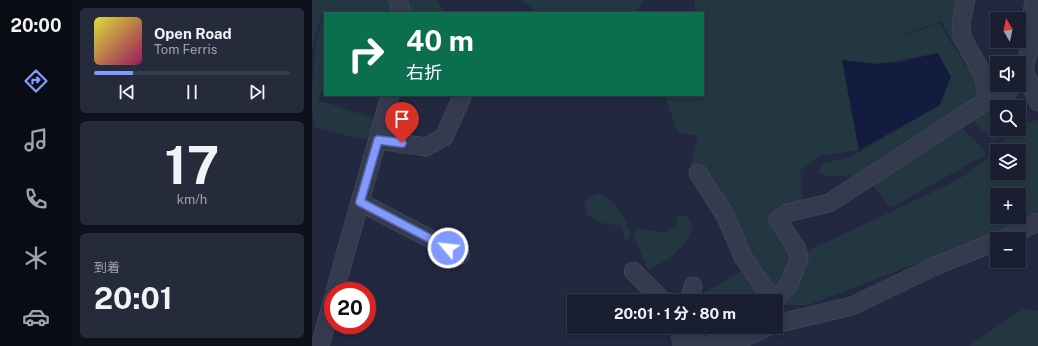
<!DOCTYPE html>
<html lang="ja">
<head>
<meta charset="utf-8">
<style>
	:root { --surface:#191e30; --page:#262b3c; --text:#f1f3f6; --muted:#9fa2ab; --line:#373c4c; --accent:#829aff }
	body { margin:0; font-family:"Public Sans","Noto Sans JP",sans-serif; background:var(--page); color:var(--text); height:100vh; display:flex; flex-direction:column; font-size:15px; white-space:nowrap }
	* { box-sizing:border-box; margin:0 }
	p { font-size:13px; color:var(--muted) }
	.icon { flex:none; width:22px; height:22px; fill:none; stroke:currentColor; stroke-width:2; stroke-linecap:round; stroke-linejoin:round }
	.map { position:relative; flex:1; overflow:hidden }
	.details { display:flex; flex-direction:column; gap:8px; padding:8px; background:#0e101a; width:240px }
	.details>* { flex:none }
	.hud { position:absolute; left:12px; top:12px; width:380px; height:84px; border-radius:0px; box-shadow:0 2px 6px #0003,0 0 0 1px var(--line); background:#0b6e4f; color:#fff; overflow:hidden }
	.needle { width:26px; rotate:351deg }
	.fabs { position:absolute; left:678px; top:12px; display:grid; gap:8px }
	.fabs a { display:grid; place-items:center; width:36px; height:36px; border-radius:0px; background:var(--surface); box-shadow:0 2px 6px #0003,0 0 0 1px var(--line); font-size:20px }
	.speed { position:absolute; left:12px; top:282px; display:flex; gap:8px; font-size:20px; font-weight:700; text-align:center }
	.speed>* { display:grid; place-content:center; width:52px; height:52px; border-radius:50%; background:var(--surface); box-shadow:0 2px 6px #0003,0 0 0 1px var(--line); line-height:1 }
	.speed .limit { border:6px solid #d22; background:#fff; color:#111 }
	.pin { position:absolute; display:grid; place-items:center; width:34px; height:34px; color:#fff; margin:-41px -17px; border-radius:50% 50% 50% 0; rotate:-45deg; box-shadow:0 0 4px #0007 }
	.pin .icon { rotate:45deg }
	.me { position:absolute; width:44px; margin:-22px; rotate:298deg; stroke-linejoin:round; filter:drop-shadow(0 0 3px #0008) }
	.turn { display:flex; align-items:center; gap:14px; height:84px; padding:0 16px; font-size:18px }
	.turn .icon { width:52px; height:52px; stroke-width:2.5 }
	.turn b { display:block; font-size:28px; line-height:34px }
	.big { font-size:30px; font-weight:700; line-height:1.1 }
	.details .tile { flex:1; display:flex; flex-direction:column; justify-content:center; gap:6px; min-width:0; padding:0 14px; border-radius:6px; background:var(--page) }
	.details .dial { align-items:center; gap:0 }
	.dial b { font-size:52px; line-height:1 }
	.song { display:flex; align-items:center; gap:12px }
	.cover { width:48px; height:48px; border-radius:6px; background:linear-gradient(135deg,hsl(60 70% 55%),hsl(330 70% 35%)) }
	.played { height:4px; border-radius:2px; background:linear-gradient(90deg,var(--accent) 20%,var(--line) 20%) }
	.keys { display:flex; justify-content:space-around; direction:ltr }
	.trip { position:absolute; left:255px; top:294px; width:216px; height:40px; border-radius:0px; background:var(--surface); box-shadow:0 2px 6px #0003,0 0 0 1px var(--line); font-weight:700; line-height:40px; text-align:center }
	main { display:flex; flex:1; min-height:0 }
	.menu { display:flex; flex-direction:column; width:72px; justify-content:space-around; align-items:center; background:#0a0c13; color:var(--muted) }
	.menu .icon { width:28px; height:28px }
	.menu .active { color:var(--accent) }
	.menu b { font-size:18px; color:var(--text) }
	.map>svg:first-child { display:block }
	.green { fill:#233741; fill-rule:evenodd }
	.water { fill:#131c3f }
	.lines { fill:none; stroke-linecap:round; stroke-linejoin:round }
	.minor-casing { stroke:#3e4458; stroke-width:19 }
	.minor { stroke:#353b4f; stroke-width:17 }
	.route-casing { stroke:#5464a6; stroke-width:10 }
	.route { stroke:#829aff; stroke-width:7 }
</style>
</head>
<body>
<main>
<nav class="menu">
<b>20:00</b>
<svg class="icon active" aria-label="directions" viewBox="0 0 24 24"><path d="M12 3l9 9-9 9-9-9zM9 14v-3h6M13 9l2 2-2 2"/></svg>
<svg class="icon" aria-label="music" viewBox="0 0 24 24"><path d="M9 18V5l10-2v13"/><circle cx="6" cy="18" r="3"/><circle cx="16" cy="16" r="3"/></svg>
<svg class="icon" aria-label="phone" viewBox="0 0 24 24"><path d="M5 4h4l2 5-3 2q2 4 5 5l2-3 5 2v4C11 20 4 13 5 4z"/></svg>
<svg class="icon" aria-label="climate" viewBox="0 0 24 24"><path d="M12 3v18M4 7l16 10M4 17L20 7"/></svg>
<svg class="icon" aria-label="car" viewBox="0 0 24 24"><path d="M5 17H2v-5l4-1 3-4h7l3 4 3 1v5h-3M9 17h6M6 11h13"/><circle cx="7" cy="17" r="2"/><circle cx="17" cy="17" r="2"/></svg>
</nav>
<section class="details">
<div class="tile">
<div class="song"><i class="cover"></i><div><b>Open Road</b><p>Tom Ferris</p></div></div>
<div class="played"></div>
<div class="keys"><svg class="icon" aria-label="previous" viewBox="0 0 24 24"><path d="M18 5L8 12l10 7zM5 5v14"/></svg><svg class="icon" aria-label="pause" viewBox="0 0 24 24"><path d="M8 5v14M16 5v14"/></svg><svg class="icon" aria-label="next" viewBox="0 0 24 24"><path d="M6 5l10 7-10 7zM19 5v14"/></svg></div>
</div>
<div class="tile dial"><b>17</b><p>km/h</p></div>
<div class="tile"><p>到着</p><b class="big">20:01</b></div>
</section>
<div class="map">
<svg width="726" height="346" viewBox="0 0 726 346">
	<rect width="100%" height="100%" fill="#212840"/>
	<g class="green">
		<path d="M0,0H79V13H13V84L6,100L64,119L54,140L2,127L0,104V89L4,42L13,8L1,43L0,51Z"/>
		<path d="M89,0H125L132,13H93Z"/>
		<path d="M208,0H331L328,8L320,13H227Z"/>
		<path d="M383,0H654L650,33L676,100L685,118V129H691L683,142L658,118L563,175L515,176L507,172L511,163L539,157L628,105L626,53L564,64L530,60L547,150L507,156L488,171L491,203L474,202L479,251L472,282L463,291L446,274L415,201L379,165L386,136L366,133L354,99L356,95H391V13H383ZM629,21L656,66V67L653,65L627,23L594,35L593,34Z"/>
		<path d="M726,120V212L695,227L640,250L496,305H467L493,252L636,185L657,173L687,147L701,129H707V124ZM685,151H707V173H685ZM685,195H707V217H685Z"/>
		<path d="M649,126L675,154L578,208L559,183Z"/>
		<path d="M286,193L301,201L312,217L319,235L314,242L309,226L289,223L275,215L272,202Z"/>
		<path d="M366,215L376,217L381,225L375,242L359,257L336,270L322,238L324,228L353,233L363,226Z"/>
		<path d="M431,271L450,301H386L389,294Z"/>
		<path d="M711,309L726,311V346H657Z"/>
		<path d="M392,327H411L399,334H395Z"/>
	</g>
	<path class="water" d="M626,53L639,77L628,105L547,150L530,60L564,64L589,62Z"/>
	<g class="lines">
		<defs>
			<g id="minor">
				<path d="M86,0L90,13"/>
				<path d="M722,0L719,22V43L712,70L726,102"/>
				<path d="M676,100L694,94L701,85"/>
				<path d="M66,140L114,147L132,137L150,97V95"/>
				<path d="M386,173L413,215L431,257L461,301"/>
				<path d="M48,202L149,255"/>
				<path d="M690,239L726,222"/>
				<path d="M321,271L351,301"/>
				<path d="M23,291L78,95"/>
				<path d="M377,301L381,286"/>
				<path d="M463,301L477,284L487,259L485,249L466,220L475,213L517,203L676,100L671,75L650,37L649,22L654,0"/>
				<path d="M464,324L540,306L621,267L685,241"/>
				<path d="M367,327L370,346"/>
				<path d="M380,327L383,346"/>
				<path d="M8,346L21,298"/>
				<path d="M396,346L424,327"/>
				<path d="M416,346L455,327"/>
			</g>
		</defs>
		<use href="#minor" class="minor-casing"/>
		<use href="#minor" class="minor"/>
	</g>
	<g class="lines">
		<defs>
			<path id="route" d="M90,143L66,140L48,202L136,248"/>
		</defs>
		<use href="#route" class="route-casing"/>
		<use href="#route" class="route"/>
	</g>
</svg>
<div class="fabs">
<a><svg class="needle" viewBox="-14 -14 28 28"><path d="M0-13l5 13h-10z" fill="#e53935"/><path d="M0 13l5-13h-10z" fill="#9fa2ab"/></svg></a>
<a><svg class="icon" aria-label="sound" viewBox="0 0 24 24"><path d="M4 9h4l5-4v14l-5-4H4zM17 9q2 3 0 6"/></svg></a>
<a><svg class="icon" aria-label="search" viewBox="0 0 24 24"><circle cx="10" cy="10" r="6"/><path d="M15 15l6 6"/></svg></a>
<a><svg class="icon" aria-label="layers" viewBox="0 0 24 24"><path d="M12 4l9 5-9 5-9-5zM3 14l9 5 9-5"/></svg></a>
<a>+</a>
<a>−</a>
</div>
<div class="speed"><div class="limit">20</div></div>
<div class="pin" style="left:90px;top:143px;background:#d93025"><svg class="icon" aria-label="arrive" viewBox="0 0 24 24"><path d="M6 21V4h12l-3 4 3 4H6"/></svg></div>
<svg class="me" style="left:136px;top:248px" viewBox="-20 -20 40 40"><circle r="17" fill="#829aff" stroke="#fff" stroke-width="3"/><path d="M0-11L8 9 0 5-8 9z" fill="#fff"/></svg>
<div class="trip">20:01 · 1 分 · 80 m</div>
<div class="hud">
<div class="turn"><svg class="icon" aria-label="right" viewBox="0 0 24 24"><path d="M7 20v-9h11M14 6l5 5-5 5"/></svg><div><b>40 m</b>右折</div></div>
</div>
</div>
</main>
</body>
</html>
